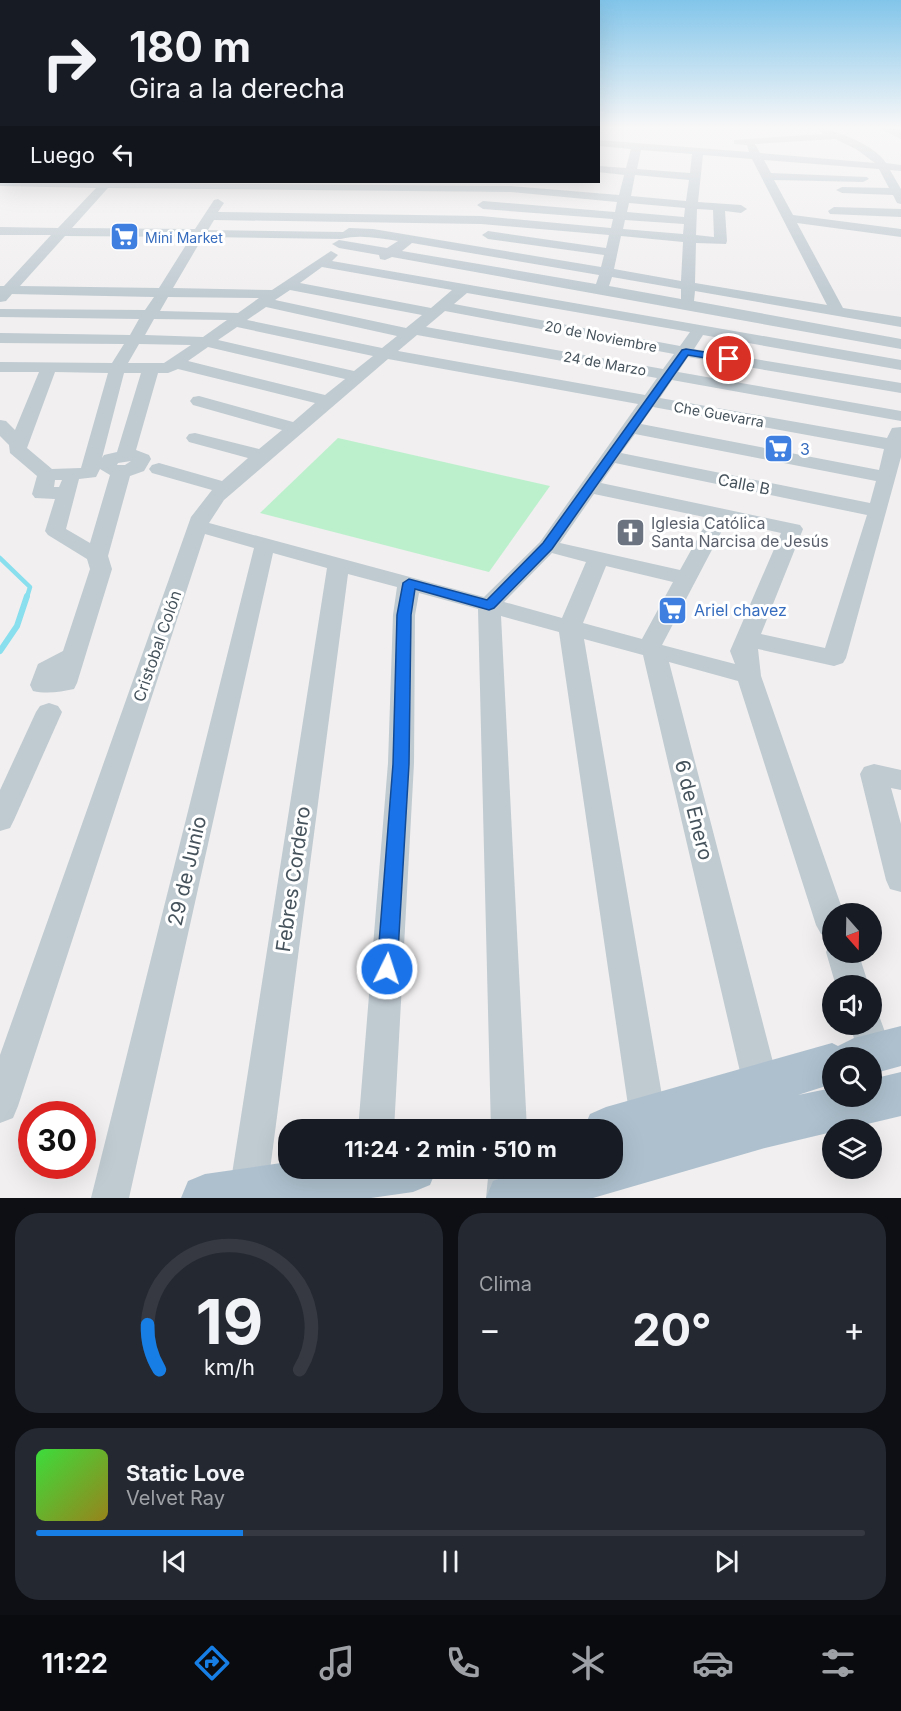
<!DOCTYPE html>
<html lang="es">
<head>
<meta charset="utf-8">
<style>
	:root { --surface:#171b24; --page:#242831; --text:#f1f3f6; --muted:#9ea1a6; --line:#363941; --accent:#167ee4 }
	body { margin:0; font-family:Inter,sans-serif; background:var(--page); color:var(--text); height:100vh; display:flex; flex-direction:column; font-size:22px; white-space:nowrap }
	* { box-sizing:border-box; margin:0 }
	p { font-size:20px; color:var(--muted) }
	.icon { flex:none; width:33px; height:33px; fill:none; stroke:currentColor; stroke-width:2; stroke-linecap:round; stroke-linejoin:round }
	.map { position:relative; height:1198px; overflow:hidden }
	.side { display:flex; flex-direction:column; gap:15px; padding:15px; background:#0d0f14; flex:1 }
	.side>* { flex:none }
	.banner { position:absolute; left:0px; top:0px; width:600px; height:183px; box-shadow:0 6px 24px #0002; background:#171b24; color:var(--text); overflow:hidden }
	.needle { width:39px; rotate:160deg }
	.controls { position:absolute; left:822px; top:903px; display:grid; gap:12px }
	.controls a { display:grid; place-items:center; width:60px; height:60px; border-radius:50%; background:var(--surface); box-shadow:0 6px 24px #0002; font-size:30px }
	.speed { position:absolute; left:18px; top:1101px; display:flex; gap:12px; font-size:30px; font-weight:700; text-align:center }
	.speed>* { display:grid; place-content:center; width:78px; height:78px; border-radius:50%; background:var(--surface); box-shadow:0 6px 24px #0002; line-height:1 }
	.speed .limit { border:9px solid #d22; background:#fff; color:#111 }
	.pin { position:absolute; display:grid; place-items:center; width:51px; height:51px; color:#fff; margin:-26px; border:3px solid #fff; border-radius:50%; box-shadow:0 2px 6px #0007 }
	.me { position:absolute; width:66px; margin:-33px; rotate:4deg; stroke-linejoin:round; filter:drop-shadow(0 0 4px #0008) }
	.turn { display:flex; align-items:center; gap:21px; height:126px; padding:0 30px; font-size:27px }
	.turn .icon { width:78px; height:78px; stroke-width:2.5 }
	.turn b { display:block; font-size:42px; line-height:51px }
	.then { display:flex; align-items:center; height:57px; padding:0 30px; background:#0003; gap:12px; font-size:22px }
	.big { font-size:45px; font-weight:700; line-height:1.1 }
	.side .tile { flex:1; display:flex; flex-direction:column; justify-content:center; gap:9px; min-width:0; padding:0 21px; border-radius:24px; background:var(--page) }
	.side .dial { align-items:center; gap:0 }
	.dial svg { height:156px; overflow:visible; fill:none; stroke:var(--line); stroke-width:7; stroke-linecap:round; text-anchor:middle }
	.dial text { fill:var(--text); stroke:none }
	.song { display:flex; align-items:center; gap:18px }
	.cover { width:72px; height:72px; border-radius:9px; background:linear-gradient(135deg,hsl(120 70% 55%),hsl(50 70% 35%)) }
	.played { height:6px; border-radius:3px; background:linear-gradient(90deg,var(--accent) 25%,var(--line) 25%) }
	.keys { display:flex; justify-content:space-around; direction:ltr }
	.heat { display:flex; justify-content:space-between; align-items:center; font-size:33px; direction:ltr }
	.side .tiles { flex:1; display:grid; gap:15px; grid-template-columns:1fr 1fr }
	.tile:last-child { grid-column:span 2 }
	.trip { position:absolute; left:278px; top:1119px; width:345px; height:60px; border-radius:24px; background:var(--surface); box-shadow:0 6px 24px #0002; font-weight:700; line-height:60px; text-align:center }
	.tabs { display:flex; height:96px; justify-content:space-around; align-items:center; background:#090b0e; color:var(--muted) }
	.tabs .icon { width:42px; height:42px }
	.tabs .current { color:var(--accent) }
	.tabs b { font-size:27px; color:var(--text) }
	.map>svg:first-child { display:block }
	.green { fill:#bcf0cd }
	.lines { fill:none; stroke-linecap:round; stroke-linejoin:round }
	.stream-far1 { stroke:#89dfed; stroke-width:4.5 }
	.stream { stroke:#89dfed; stroke-width:6 }
	.minor { fill:#bfcad1; fill-rule:evenodd }
	.major { fill:#aec0ce; fill-rule:evenodd }
	.route { fill:#1a73e8; stroke:#114b97; stroke-width:1.5 }
	.labels { text-anchor:middle; dominant-baseline:central; stroke-width:6; stroke-linejoin:round; paint-order:stroke }
	.far-shop-label { font-size:14px; fill:#366cbe; stroke:#fff; text-anchor:start }
	.far-street-label { font-size:14px; fill:#46535c; stroke:#fff }
	.shop-label { font-size:16px; fill:#366cbe; stroke:#fff; text-anchor:start }
	.street-label { font-size:16px; fill:#46535c; stroke:#fff }
	.worship-label { font-size:16px; fill:#5b616d; stroke:#fff; text-anchor:start }
	.near-street-label { font-size:20px; fill:#46535c; stroke:#fff }
</style>
</head>
<body>
<div class="map">
<svg width="901" height="1198" viewBox="0 0 901 1198">
	<rect width="100%" height="100%" fill="#f1efef"/>
	<path class="green" d="M338,438L550,486L489,572L260,513Z"/>
	<g class="lines">
		<path class="stream-far1" d="M0,558L30,587L27,597"/>
		<path class="stream" d="M0,651L17,626L27,596"/>
		<g class="minor">
			<path d="M818,129C837,129 877,147 886,163L901,165V171L890,170L901,189V204L897,203L893,195L842,193L836,190L842,187L889,188L879,169L764,160L771,173L867,177L869,179L863,182L774,180L793,215L901,229V237L797,223L843,308L901,317V327L695,291L694,301L901,339V349L392,257L385,260L380,259L379,255L339,248L332,244L339,240L387,248L398,241C379,238 359,234 341,239L203,237L173,288L272,290L331,251L338,255L332,261L901,360V370L703,335L694,349L901,383V393L688,357L678,372L901,411V421L672,380L660,398L887,438L892,428L901,427V457L846,658L843,663L834,666L758,649L761,676L844,914H832V938L821,934L816,925L738,681L669,662L781,1093L776,1105L763,1110L750,1105L745,1093L643,655L584,639L666,1119L661,1131L648,1137L635,1131L630,1119L559,632L501,616L527,1130H491L478,609L419,593L415,615L414,763L394,1130H358L388,763L393,615L397,587L348,574L267,1193L265,1198H231L229,1193L327,568L273,553L129,1198H91L254,548L205,534L18,1106L13,1118L0,1123V1055L191,517L212,490L152,473L149,469L152,465L159,463L222,481L248,458L189,442L186,438L189,434L195,433L259,449L282,430L193,405L190,401L193,397L199,396L293,422L315,403L178,369L168,373H158L136,450L149,455L151,459L144,471L130,476L108,556L112,569L77,683L74,689C61,692 46,694 33,691L30,685L38,664L63,651L90,569L87,559L48,535L45,531L55,499L35,498L32,494L37,476L10,453L9,445L0,436V420L6,421L15,430L39,372H0V362L112,363L124,344L0,343V333L130,335L139,319L0,317V309L145,310L154,297L12,294L6,301L0,302V286H4L51,235H0V227L58,228L96,188L0,186V180L2,182L511,186L619,195L624,175L598,172V166L626,168L631,149L598,146V140L749,152L747,145L734,144V140L823,134ZM835,139L856,149L875,163L760,153L755,144ZM641,150L692,154L690,173L637,169ZM703,155L752,159L827,305L695,283L696,243L726,244L727,241L725,211L741,213L747,209L741,205L698,202ZM635,175L689,180L686,201L631,196ZM108,188L511,192L617,202L615,212L483,201L477,205L483,209L613,219L611,228L481,216L218,212L224,203L218,199L214,200L195,229L72,228ZM629,203L685,208L684,217L627,212ZM697,209L713,210L714,237L696,235ZM214,220L481,224L609,235L606,248L488,231L482,235L488,239L604,255L601,267L373,229L349,228L343,232L208,230ZM625,220L684,224L683,234L623,229ZM65,236L191,237L159,288L20,286ZM621,236L683,242L681,281L614,269ZM412,243L599,275L596,284L402,251ZM322,267L452,290L431,308L300,283ZM612,277L681,289V299L609,286ZM290,290L422,315L406,328L275,300ZM467,293L690,332L680,346L454,304ZM168,297L259,298L238,313L160,311ZM266,307L397,336L382,348L247,320ZM445,311L674,354L663,369L426,327ZM154,319L227,320L203,337L145,335ZM237,327L373,356L354,371L218,340ZM417,335L657,378L645,395L398,351ZM139,344L191,345L164,363H128ZM208,347L345,379L325,395L188,361ZM388,359L638,404L540,542L484,597L209,523L224,500ZM55,372L108,373L81,468L52,469L27,448ZM124,373H141L117,452L104,455L102,458ZM653,407L884,449L879,470L641,424ZM635,434L876,481L870,503L621,453ZM131,461L125,465H117L118,463ZM615,463L867,515L825,648L761,634L803,529L800,525L601,483ZM100,469L110,475L90,543L66,529L79,479L96,477ZM55,480H62L59,487H54ZM594,494L709,518L680,570L560,543ZM727,521L781,533L730,651L735,664L662,645ZM552,553L586,562L562,618L504,602ZM606,566L673,582L642,639L583,623Z"/>
			<path d="M881,129H895L901,132V139Z"/>
			<rect x="0" y="130" width="2" height="6"/>
			<rect x="0" y="154" width="2" height="6"/>
			<path d="M834,207L901,209V217L830,214L828,211Z"/>
			<path d="M49,703L58,706L62,712L14,820L10,828L0,831V790L36,712L40,706Z"/>
			<path d="M874,764L901,770V790L891,788L901,824V892L890,889L886,880L860,774L864,767Z"/>
			<path d="M831,942H832V952H858L869,986H836L826,952Z"/>
			<path d="M872,1011L878,1013L892,1051L887,1062L875,1067L872,1066V1058H861L849,1024H872Z"/>
			<path d="M489,1168H527L524,1198H486Z"/>
		</g>
		<g class="major">
			<path d="M889,129H901V136Z"/>
			<path d="M901,1026V1066L872,1074V1058H832V1084L798,1095L832,1088V1096H872V1079L901,1072V1116L842,1130H832V1132L765,1148L593,1198H486L493,1181L528,1168H612V1130H583L590,1114L606,1107L832,1043L838,1046L854,1038Z"/>
			<path d="M288,1162V1168H437L430,1185L413,1192L371,1198H181L188,1181L205,1174Z"/>
		</g>
	</g>
	<linearGradient id="sky" x2="0" y2="1"><stop stop-color="#82c5ea"/><stop offset="0.43" stop-color="#f9f8f8"/><stop offset="1" stop-color="#f9f8f8" stop-opacity="0"/></linearGradient>
	<rect width="901" height="297" fill="url(#sky)"/>
	<path class="route" d="M686,349L729,356L734,359L729,362L688,355L552,549L494,608L489,610L415,589L411,615L409,764L397,969L394,975L387,978L380,975L377,969L393,764L397,615L403,583L409,579L487,600L543,543L682,350Z"/>
	<defs>
		<symbol id="supermarket-square" viewBox="-11 -11 22 22"><rect x="-9" y="-9" width="18" height="18" rx="4" fill="#3f7fe0" stroke="#fff"/><path d="M-6-5.5h2.5l.6 2H6L4.5 2H-2.5L-4.4-4H-6ZM-1.5 3.2a1.3 1.3 0 1 0 .1 0ZM3 3.2a1.3 1.3 0 1 0 .1 0Z" fill="#fff"/></symbol>
		<symbol id="church-square" viewBox="-11 -11 22 22"><rect x="-9" y="-9" width="18" height="18" rx="4" fill="#6b7280" stroke="#fff"/><path d="M-1.2-6h2.4v3.5h3.3v2.4h-3.3V6h-2.4V-.1h-3.3v-2.4h3.3Z" fill="#fff"/></symbol>
	</defs>
	<g fill-rule="evenodd">
		<use href="#supermarket-square" x="108" y="220" width="33" height="33"/>
		<use href="#supermarket-square" x="762" y="432" width="33" height="33"/>
		<use href="#church-square" x="614" y="516" width="33" height="33"/>
		<use href="#supermarket-square" x="656" y="594" width="33" height="33"/>
	</g>
	<g class="labels">
		<g class="far-shop-label">
			<text x="145" y="237">Mini Market</text>
		</g>
		<g class="far-street-label">
			<text transform="translate(601 336) rotate(11)">20 de Noviembre</text>
			<text transform="translate(605 363) rotate(10)">24 de Marzo</text>
			<text transform="translate(719 414) rotate(10)">Che Guevarra</text>
		</g>
		<g class="shop-label">
			<text x="800" y="449">3</text>
			<text x="694" y="610">Ariel chavez</text>
		</g>
		<g class="street-label">
			<text transform="translate(744 484) rotate(11)">Calle B</text>
			<text transform="translate(157 646) rotate(-71)">Cristobal Colón</text>
		</g>
		<g class="worship-label">
			<text x="651" y="523">Iglesia Católica<tspan x="651" dy="18">Santa Narcisa de Jesús</tspan></text>
		</g>
		<g class="near-street-label">
			<text transform="translate(694 810) rotate(76)">6 de Enero</text>
			<text transform="translate(187 871) rotate(-77)">29 de Junio</text>
			<text transform="translate(293 879) rotate(-82)">Febres Cordero</text>
		</g>
	</g>
</svg>
<div class="controls">
<a><svg class="needle" viewBox="-14 -14 28 28"><path d="M0-13l5 13h-10z" fill="#e53935"/><path d="M0 13l5-13h-10z" fill="#9ea1a6"/></svg></a>
<a><svg class="icon" aria-label="sound" viewBox="0 0 24 24"><path d="M4 9h4l5-4v14l-5-4H4zM17 9q2 3 0 6"/></svg></a>
<a><svg class="icon" aria-label="search" viewBox="0 0 24 24"><circle cx="10" cy="10" r="6"/><path d="M15 15l6 6"/></svg></a>
<a><svg class="icon" aria-label="layers" viewBox="0 0 24 24"><path d="M12 4l9 5-9 5-9-5zM3 14l9 5 9-5"/></svg></a>
</div>
<div class="speed"><div class="limit">30</div></div>
<div class="pin" style="left:729px;top:359px;background:#d93025"><svg class="icon" aria-label="arrive" viewBox="0 0 24 24"><path d="M6 21V4h12l-3 4 3 4H6"/></svg></div>
<svg class="me" style="left:387px;top:969px" viewBox="-20 -20 40 40"><circle r="17" fill="#1a73e8" stroke="#fff" stroke-width="3"/><path d="M0-11L8 9 0 5-8 9z" fill="#fff"/></svg>
<div class="trip">11:24 · 2 min · 510 m</div>
<div class="banner">
<div class="turn"><svg class="icon" aria-label="right" viewBox="0 0 24 24"><path d="M7 20v-9h11M14 6l5 5-5 5"/></svg><div><b>180 m</b>Gira a la derecha</div></div>
<div class="then">Luego<svg class="icon" aria-label="left" viewBox="0 0 24 24"><path d="M17 20v-9H6M10 6l-5 5 5 5"/></svg></div>
</div>
</div>
<section class="side">
<div class="tiles">
<div class="tile dial"><svg viewBox="0 0 100 80">
<path d="M14 69A42 42 0 1 1 86 69"/>
<path d="M14 69A42 42 0 0 1 8 46" stroke="#167ee4"/>
<text x="50" y="56" font-size="32" font-weight="700">19</text>
<text x="50" y="72" font-size="11">km/h</text>
</svg></div>
<div class="tile"><p>Clima</p>
<div class="heat"><a>−</a><b class="big">20°</b><a>+</a></div>
</div>
<div class="tile">
<div class="song"><i class="cover"></i><div><b>Static Love</b><p>Velvet Ray</p></div></div>
<div class="played"></div>
<div class="keys"><svg class="icon" aria-label="previous" viewBox="0 0 24 24"><path d="M18 5L8 12l10 7zM5 5v14"/></svg><svg class="icon" aria-label="pause" viewBox="0 0 24 24"><path d="M8 5v14M16 5v14"/></svg><svg class="icon" aria-label="next" viewBox="0 0 24 24"><path d="M6 5l10 7-10 7zM19 5v14"/></svg></div>
</div>
</div>
</section>
<nav class="tabs">
<b>11:22</b>
<svg class="icon current" aria-label="directions" viewBox="0 0 24 24"><path d="M12 3l9 9-9 9-9-9zM9 14v-3h6M13 9l2 2-2 2"/></svg>
<svg class="icon" aria-label="music" viewBox="0 0 24 24"><path d="M9 18V5l10-2v13"/><circle cx="6" cy="18" r="3"/><circle cx="16" cy="16" r="3"/></svg>
<svg class="icon" aria-label="phone" viewBox="0 0 24 24"><path d="M5 4h4l2 5-3 2q2 4 5 5l2-3 5 2v4C11 20 4 13 5 4z"/></svg>
<svg class="icon" aria-label="climate" viewBox="0 0 24 24"><path d="M12 3v18M4 7l16 10M4 17L20 7"/></svg>
<svg class="icon" aria-label="car" viewBox="0 0 24 24"><path d="M5 17H2v-5l4-1 3-4h7l3 4 3 1v5h-3M9 17h6M6 11h13"/><circle cx="7" cy="17" r="2"/><circle cx="17" cy="17" r="2"/></svg>
<svg class="icon" aria-label="filters" viewBox="0 0 24 24"><path d="M4 7h16M4 17h16"/><circle cx="9" cy="7" r="2"/><circle cx="15" cy="17" r="2"/></svg>
</nav>
</body>
</html>
